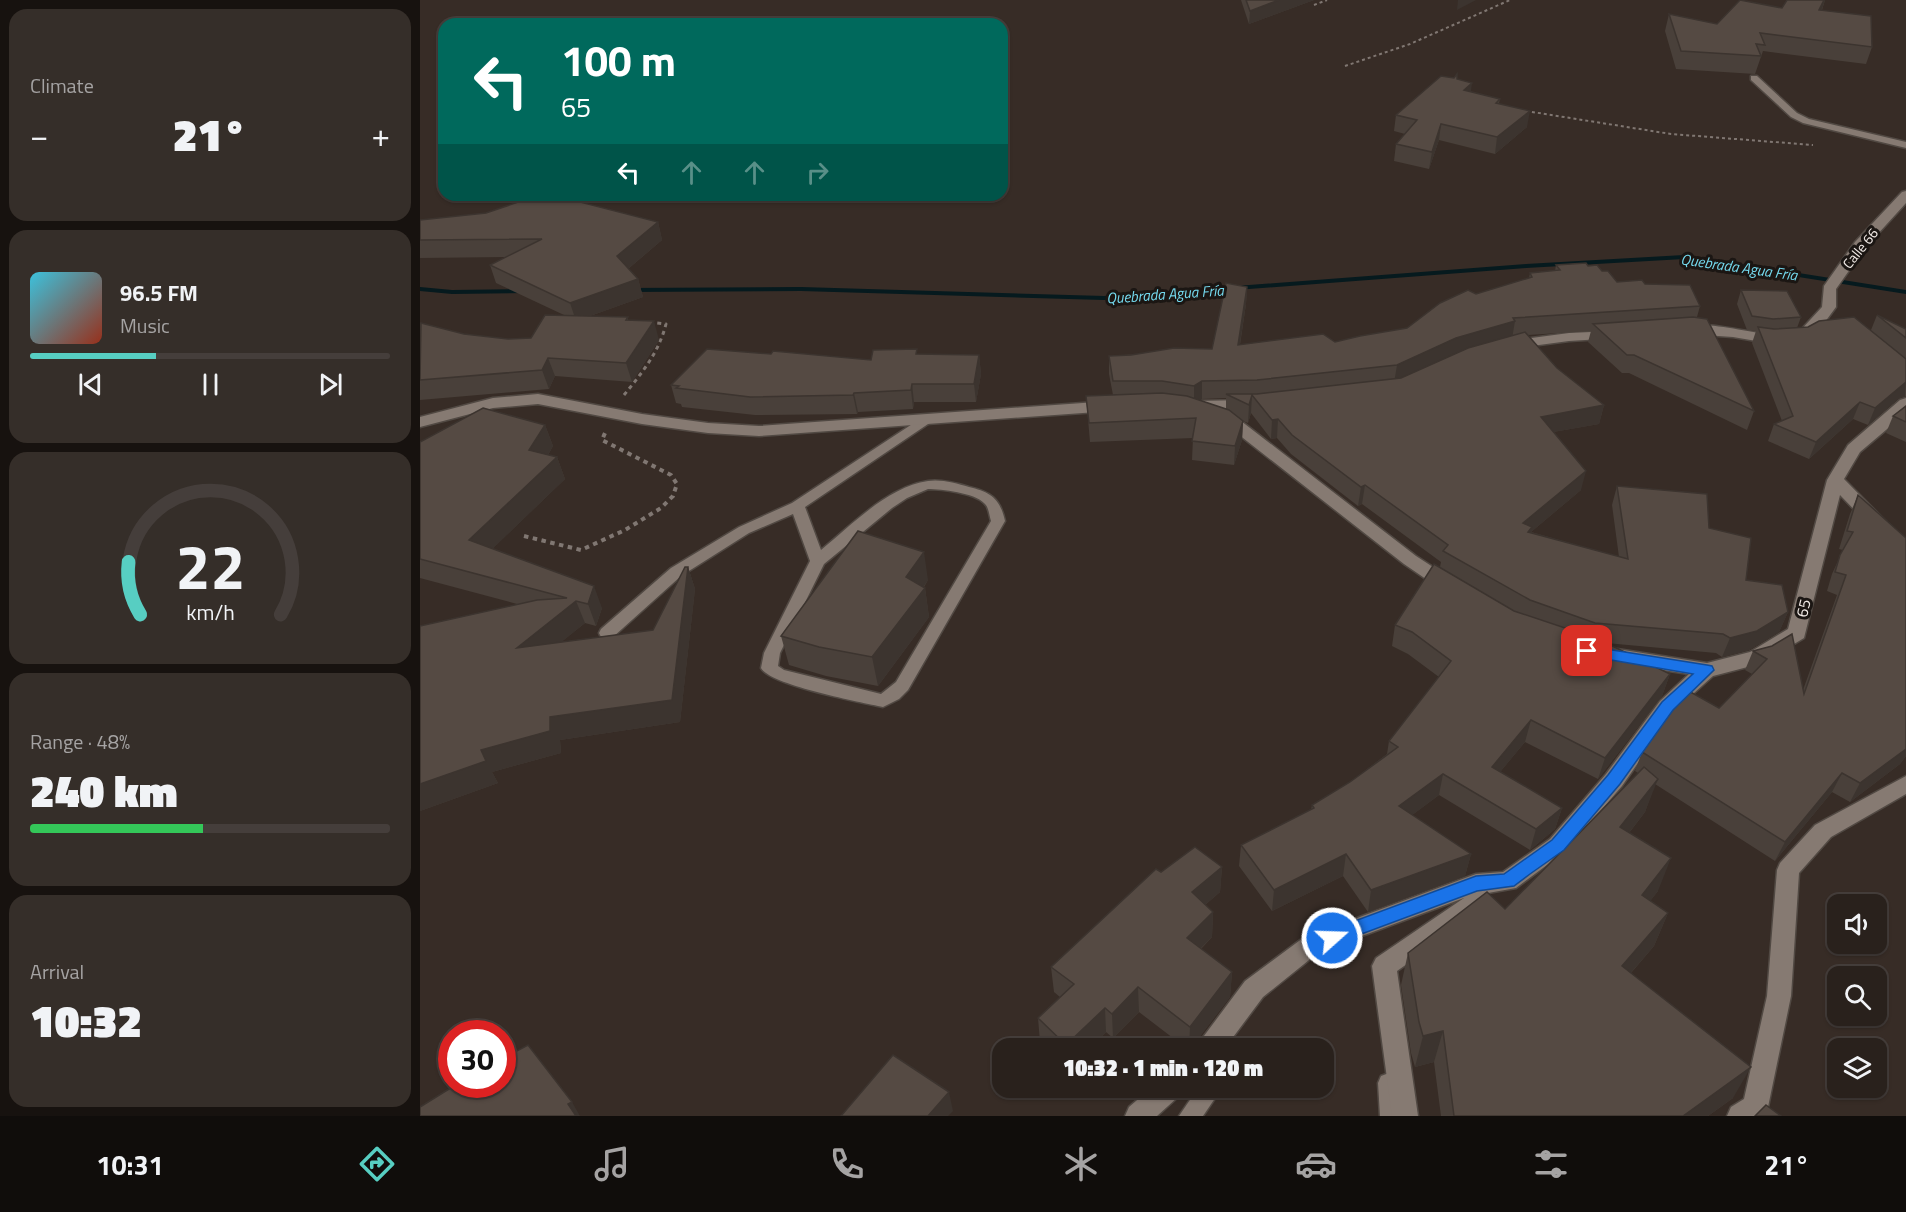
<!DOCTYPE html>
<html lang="en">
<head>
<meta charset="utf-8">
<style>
	:root { --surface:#29211c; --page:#352e29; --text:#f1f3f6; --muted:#a5a3a3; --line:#453e3b; --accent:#57cec2 }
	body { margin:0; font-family:"Titillium Web",sans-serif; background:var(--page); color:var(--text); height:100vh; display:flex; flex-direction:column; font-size:22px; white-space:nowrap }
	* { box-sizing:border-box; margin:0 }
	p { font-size:20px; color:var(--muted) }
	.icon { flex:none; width:33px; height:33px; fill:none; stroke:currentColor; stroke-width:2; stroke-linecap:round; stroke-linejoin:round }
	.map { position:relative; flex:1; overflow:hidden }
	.sheet { display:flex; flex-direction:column; gap:9px; padding:9px; background:#17120f; width:420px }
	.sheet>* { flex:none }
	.top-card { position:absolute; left:18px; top:18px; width:570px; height:183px; border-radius:18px; box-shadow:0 2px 4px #0004,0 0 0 2px var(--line); background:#00695c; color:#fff; overflow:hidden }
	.controls { position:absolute; left:1407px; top:894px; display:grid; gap:12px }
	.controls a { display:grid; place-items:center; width:60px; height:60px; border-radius:12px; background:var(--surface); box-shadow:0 2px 4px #0004,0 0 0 2px var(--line); font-size:30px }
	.speed { position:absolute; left:18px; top:1020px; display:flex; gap:12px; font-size:30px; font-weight:700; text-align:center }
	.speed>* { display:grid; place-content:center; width:78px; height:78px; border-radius:50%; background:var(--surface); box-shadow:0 2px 4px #0004,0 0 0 2px var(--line); line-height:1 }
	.speed .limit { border:9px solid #d22; background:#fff; color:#111 }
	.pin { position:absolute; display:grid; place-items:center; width:51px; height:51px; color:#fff; margin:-26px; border-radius:12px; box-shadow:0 3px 9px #0006 }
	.me { position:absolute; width:66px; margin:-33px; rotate:70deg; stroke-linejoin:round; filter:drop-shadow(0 0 4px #0008) }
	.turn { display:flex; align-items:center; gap:21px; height:126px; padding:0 24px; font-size:27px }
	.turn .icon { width:78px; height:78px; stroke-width:2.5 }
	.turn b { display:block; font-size:42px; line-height:51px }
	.lanes { display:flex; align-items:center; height:57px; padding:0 24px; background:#0003; justify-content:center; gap:30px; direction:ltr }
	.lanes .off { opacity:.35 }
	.big { font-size:45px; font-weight:800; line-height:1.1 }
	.sheet .card { flex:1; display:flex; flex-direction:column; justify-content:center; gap:9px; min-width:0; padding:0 21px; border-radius:18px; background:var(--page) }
	.sheet .dial { align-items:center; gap:0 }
	.dial svg { height:156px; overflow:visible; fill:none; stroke:var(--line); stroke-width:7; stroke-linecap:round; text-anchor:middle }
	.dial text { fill:var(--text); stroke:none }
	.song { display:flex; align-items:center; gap:18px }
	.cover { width:72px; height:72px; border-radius:9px; background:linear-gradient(135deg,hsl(190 70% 55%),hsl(10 70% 35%)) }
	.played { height:6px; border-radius:3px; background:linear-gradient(90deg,var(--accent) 35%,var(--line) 35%) }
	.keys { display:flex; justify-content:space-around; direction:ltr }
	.heat { display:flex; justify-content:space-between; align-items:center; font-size:33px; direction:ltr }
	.charge { height:9px; border-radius:4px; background:linear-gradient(90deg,#34c759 48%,var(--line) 0) }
	.trip { position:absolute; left:572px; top:1038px; width:342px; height:60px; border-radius:18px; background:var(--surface); box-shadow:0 2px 4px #0004,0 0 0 2px var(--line); font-weight:800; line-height:60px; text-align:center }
	.tab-bar { display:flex; height:96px; justify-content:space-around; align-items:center; background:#100d0b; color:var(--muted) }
	.tab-bar .icon { width:42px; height:42px }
	.tab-bar .selected { color:var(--accent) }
	.tab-bar b { font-size:27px; color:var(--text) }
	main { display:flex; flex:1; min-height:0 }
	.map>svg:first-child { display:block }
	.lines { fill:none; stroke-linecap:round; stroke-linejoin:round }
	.stream { fill:#061a1e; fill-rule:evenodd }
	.service-casing { stroke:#514943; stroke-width:3 }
	.minor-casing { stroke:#514943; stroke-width:3 }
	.path-far2 { stroke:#807772; stroke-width:2; stroke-dasharray:3 3; stroke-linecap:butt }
	.path-far1 { stroke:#807772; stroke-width:3; stroke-dasharray:4 4; stroke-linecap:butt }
	.path { stroke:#807772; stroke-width:4; stroke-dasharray:4.5 4.5; stroke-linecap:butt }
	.service { fill:#867a72; fill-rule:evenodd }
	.minor { fill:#867a72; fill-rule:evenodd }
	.wall { fill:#49403a; fill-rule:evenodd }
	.shaded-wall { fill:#3c342f }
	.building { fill:#554a43; stroke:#3c342f; stroke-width:1.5 }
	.route { fill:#1a73e8; stroke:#114b97; stroke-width:1.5 }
	.labels { text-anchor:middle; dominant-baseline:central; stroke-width:6; stroke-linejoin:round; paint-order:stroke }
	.far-street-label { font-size:14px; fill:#f3ece8; stroke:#1b1613 }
	.far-water-label { font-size:15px; font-style:italic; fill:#75dbf0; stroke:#1b1613 }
	.street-label { font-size:16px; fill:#f3ece8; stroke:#1b1613 }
</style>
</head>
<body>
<main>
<section class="sheet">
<div class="card"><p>Climate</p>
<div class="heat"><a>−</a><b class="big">21°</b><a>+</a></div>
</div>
<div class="card">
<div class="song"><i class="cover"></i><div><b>96.5 FM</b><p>Music</p></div></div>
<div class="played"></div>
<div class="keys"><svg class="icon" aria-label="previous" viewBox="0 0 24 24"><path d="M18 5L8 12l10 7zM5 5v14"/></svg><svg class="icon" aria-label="pause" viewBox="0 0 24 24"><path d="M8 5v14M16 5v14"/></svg><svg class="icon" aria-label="next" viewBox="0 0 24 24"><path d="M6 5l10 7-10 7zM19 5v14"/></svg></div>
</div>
<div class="card dial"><svg viewBox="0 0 100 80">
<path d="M14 69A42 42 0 1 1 86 69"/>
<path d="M14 69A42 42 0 0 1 8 42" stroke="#57cec2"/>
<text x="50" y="56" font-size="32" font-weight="700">22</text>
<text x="50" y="72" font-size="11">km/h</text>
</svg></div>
<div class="card"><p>Range · 48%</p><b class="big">240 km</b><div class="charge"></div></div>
<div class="card"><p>Arrival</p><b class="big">10:32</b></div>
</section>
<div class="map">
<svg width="1486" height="1116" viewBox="0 0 1486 1116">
	<rect width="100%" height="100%" fill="#372c26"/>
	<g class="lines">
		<g class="stream">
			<path d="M1264,255L1486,290V294L1264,259L1106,268L684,300L381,291L207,292L203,290L207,288L381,287L684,296L1106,264Z"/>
			<path d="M0,287L32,290L108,289L112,291L108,293L32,294L0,291Z"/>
		</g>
		<defs>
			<g id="service">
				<path d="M1331,76H1337L1377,113L1389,119L1486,142V148L1383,123L1371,117L1331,80Z"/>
				<path d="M506,415L513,419L511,422L385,507L401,550C432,525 467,487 508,481C521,479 536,483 549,487C570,492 580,498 585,521L488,690L479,699L463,707C440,702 350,685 341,668L344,653L390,561L373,514L329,533L261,576L193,637H181L179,633L181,629L251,568L319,527L372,503ZM508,489C521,489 555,493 564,503C569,507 569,515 571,521L476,682L461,694L364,670L358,666L360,653L404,564L472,508L487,498Z"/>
				<path d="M969,1073L977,1076L980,1083L982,1116H960L958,1083L961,1076Z"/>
				<path d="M778,1088H802L783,1116H759Z"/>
			</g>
			<g id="minor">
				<path d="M1486,191V203L1445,248L1416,289V307L1402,326L1387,340L1348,343L1313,337L1269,334L1262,330C1273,317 1332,334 1349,334C1359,335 1369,333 1378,333L1402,307L1404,286L1435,242L1482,192Z"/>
				<path d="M1193,331L1198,332L1200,335L1198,338L1149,341L1090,349L1083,345L1090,341L1149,333Z"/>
				<path d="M118,394L222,414L288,423L339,426L691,401L699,406L691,411L339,436L288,433L222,424L118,404L73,408L0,427V417L73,398Z"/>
				<path d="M1486,398V413L1440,452L1424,479L1486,542V559L1480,557L1420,495L1384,638L1343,663L1293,676L1254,711L1202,786L1146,851L1096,888L1068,893L1069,902L1065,909L977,971L998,1116H972L952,966L956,958L1044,898L899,952L843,997L805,1048H778L781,1040L825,981L883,938L1056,874L1083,872L1130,839L1186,774L1240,701L1269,674L1197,663L1190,661L1187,656L1190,651L1197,649L1287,663L1330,652L1368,629L1407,480L1428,445L1480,400Z"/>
				<path d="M829,400L835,402L837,405L835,408L773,411L765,406L773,401Z"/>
				<path d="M803,414L821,421L996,556L1036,582L1038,586L1036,590L1029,592L1022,590L984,564L809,427L795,419Z"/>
				<path d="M1486,776V794L1411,837L1379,873L1371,996L1348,1107L1344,1116H1307L1311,1107L1324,1099L1347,996L1357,870L1360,863L1395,825Z"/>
				<path d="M731,1088H762L758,1097L737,1116H705L709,1107Z"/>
			</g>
		</defs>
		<use href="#service" class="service-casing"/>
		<use href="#minor" class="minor-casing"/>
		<g class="path-far2">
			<path d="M894,5L907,0"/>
			<path d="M925,66L990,44L1090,0"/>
			<path d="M1106,111L1251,134L1393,145"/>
		</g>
		<path class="path-far1" d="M204,395C222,373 239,352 246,324L229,322"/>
		<path class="path" d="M104,536L161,550L205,530L241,508L253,496L257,484L251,475L182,440L185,433"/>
		<use href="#service" class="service"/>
		<use href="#minor" class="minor"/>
	</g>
	<g class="wall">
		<path d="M821,0H894L829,24Z"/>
		<path d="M1367,0H1405L1402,10L1452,47L1446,64L1343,51L1335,74L1256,69L1245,31L1249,14L1297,24L1362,8Z"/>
		<path d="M1037,79L1051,92L1080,99L1079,103L1107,127L1075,154L1019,140L1009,169L974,161L976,144L985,134L974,131L976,115Z"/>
		<path d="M127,201L238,222L242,240L208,269L218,279L223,297L170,316L208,317V320L239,340L212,382L135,376L129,389L0,400V323L44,334L88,339L111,338L144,315L76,283L70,265L86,257L0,258V220L66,213Z"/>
		<path d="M1136,265L1168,266L1182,271L1197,282L1225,284L1280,306L1277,317L1334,411L1327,430L1209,373H1202L1168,342L1171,331L1108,335L1137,368L1184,405L1179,424L1133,432L1161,490L1111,532L1199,557L1192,505L1197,486L1289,528L1326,580L1368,612L1359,632L1329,650L1302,657L1296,653L1186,643L1250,674L1242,696L1178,779L1105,742L1080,772L1142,808L1135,829L1110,850L1019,795L992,815L1051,854L1045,876L948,912L923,876L852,911L819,866L821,845L891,810L892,805L930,782L967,754L969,741L1019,677L988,654L972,646L975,625L1020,567L1021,562L942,504L938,506L871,454L857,438L851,439L831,413L828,423L823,421L822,440L814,465L772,460L773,438L670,442L666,396L693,395L689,374V356L792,349L827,287L826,304L820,345L915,342L987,328L1056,294L1109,278L1110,273L1135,271ZM806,398V409L779,400L782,399Z"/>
		<path d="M1321,290L1381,317L1377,328L1451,330L1457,315L1486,329V396L1479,398L1448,425L1433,419L1389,459L1348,441L1354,424L1362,421L1332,343L1336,331L1327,330L1317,304Z"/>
		<path d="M497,349V354L559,355L561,374L556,402H494L493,409L438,412L437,414L335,415L262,407L261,404L256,403L251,385L351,354L451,360Z"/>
		<path d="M1486,406V442L1466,433L1473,416Z"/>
		<path d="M125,425L133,446L128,455L137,457L145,479L72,549L182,608L176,626L165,623L141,642L233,630L268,567L275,589L260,722L140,740L141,753L72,772L78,783L0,811L97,604L0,578V442Z"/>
		<path d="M1438,495L1486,538V756L1480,764L1430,802L1412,792L1355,861L1235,784L1225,812L1209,833L1238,891L1230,901L1248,913L1234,946L1211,973L1313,1098L1288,1116H1021L1014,1062L995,1067L991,1053L981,985L988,953L1085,909L1218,773L1215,771L1222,752L1299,708L1332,674L1325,670L1333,651L1352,646L1383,690L1417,595L1407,591L1412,574L1423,550L1419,549L1430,514Z"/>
		<path d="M508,580L504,587L505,588L509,617L458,686L406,676L369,665L361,636Z"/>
		<path d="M802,867L800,892L785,905L793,912L792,937L781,949L812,972L810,997L771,1048H766L719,1012L693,1038L686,1032L670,1048H627L620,1042L618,1018L640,997L634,992L631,967L741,872Z"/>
	</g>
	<g class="shaded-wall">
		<path d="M859,0H894L829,24L830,11Z"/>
		<path d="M1038,0H1056L1037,10Z"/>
		<path d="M1404,0H1405L1401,12L1399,10Z"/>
		<path d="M1052,83L1050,99L1044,90Z"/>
		<path d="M1110,111L1107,127L1075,154L1077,137Z"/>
		<path d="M1021,124L1019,140L1009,169L1012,152Z"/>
		<path d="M238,222L242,240L202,274L197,256Z"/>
		<path d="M218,279L223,297L156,321L150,303Z"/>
		<path d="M827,287L826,304L817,363L818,345Z"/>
		<path d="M234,321L239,340L212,382L206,363Z"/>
		<path d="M1095,321L1092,339L974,383L977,365L1036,338Z"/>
		<path d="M559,355L561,374L556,402L554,384Z"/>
		<path d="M128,358L135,376L129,389L122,370Z"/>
		<path d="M782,381V399L774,404V386Z"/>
		<path d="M1486,382L1485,396L1479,398L1448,425L1455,408Z"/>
		<path d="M492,384L494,402L493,409L491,390Z"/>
		<path d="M434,393L438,412L437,414L433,395Z"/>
		<path d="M832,395L831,413L828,423L829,405Z"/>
		<path d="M1440,402L1433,419L1389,459L1396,442Z"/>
		<path d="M1184,405L1179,424L1116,435L1121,417Z"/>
		<path d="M858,419L857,438L851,439L852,420Z"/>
		<path d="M823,421L822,440L814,465L815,446Z"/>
		<path d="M125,425L133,446L118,472L109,450Z"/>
		<path d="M137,457L145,479L59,562L49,540Z"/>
		<path d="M1166,471L1161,490L1111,532L1107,546L1103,523Z"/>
		<path d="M945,485L942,504L938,506L941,487Z"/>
		<path d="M504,552L508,580L492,604L505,588L509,617L458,686L452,657L486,577Z"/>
		<path d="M268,567L275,589L260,722L140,740L141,753L72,772L78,783L0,811V784L61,750L130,717L252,700Z"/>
		<path d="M174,586L182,608L176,626L168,604Z"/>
		<path d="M156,601L165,623L107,670L97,648Z"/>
		<path d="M1368,612L1359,632L1329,650L1302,657L1310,638Z"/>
		<path d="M1250,674L1242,696L1178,779L1185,758Z"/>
		<path d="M1111,720L1105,742L1066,789L1072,767Z"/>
		<path d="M1486,749V756L1480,764L1430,802L1440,783Z"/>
		<path d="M1422,773L1412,792L1355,861L1365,842Z"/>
		<path d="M1023,774L1019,795L975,828L979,806Z"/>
		<path d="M1238,779L1225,812L1188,860L1200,827Z"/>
		<path d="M1142,808L1135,829L1110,850L1116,829Z"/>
		<path d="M926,854L923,876L852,911L854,890Z"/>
		<path d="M1051,854L1045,876L948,912L951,890Z"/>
		<path d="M1251,858L1238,891L1209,928L1222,895Z"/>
		<path d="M802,867L800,892L771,917L772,892Z"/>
		<path d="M793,912L792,937L766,963L767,938Z"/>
		<path d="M1248,913L1234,946L1189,998L1202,966Z"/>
		<path d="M812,972L810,997L771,1048H769L770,1027Z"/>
		<path d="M718,987L719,1012L693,1038L692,1014Z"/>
		<path d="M685,1008L686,1032L670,1048H647L646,1045Z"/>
		<path d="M1023,1031L1014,1062L995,1067L1003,1036Z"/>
		<path d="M1331,1067L1313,1098L1288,1116H1263Z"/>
		<path d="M529,1092L533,1111L528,1116H508Z"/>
		<path d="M152,1102L160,1116H155L148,1104Z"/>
	</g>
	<g class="building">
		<path d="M826,0H859L830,11Z"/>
		<path d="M1320,0L1362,8L1367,0H1404L1399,10L1451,16L1452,47L1340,33L1345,45L1336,44L1341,56L1261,51L1249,14L1297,24Z"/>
		<path d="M1037,74V79L1052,83L1044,90L1080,99L1076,103L1110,111L1077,137L1021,124L1012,152L976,144L997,120L976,115L1021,76L1034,78Z"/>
		<path d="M119,195L127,201L137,196L238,222L197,256L218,279L150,303L70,265L122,239L0,240V220L66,213Z"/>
		<path d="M1166,263L1168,266L1177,265L1182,271H1188L1197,282L1222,280L1225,284L1270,285L1280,306L1093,318L1095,321L1036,338L977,365L837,380L782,381L774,386L742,381H693L689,356L711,355L754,348L792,349L806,283L827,287L818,345L903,334L915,342L940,336L987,328L1020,303L1048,290L1056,294L1112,277L1110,273L1140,270L1136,265Z"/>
		<path d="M1321,290L1367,291L1381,317L1353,319L1332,316Z"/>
		<path d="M125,315L208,317L206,320L234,321L206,363L128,358L122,370L0,380L1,323L44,334L88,339L111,338Z"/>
		<path d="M1457,315L1486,329V338Z"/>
		<path d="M1273,317L1287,319L1334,411L1214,355H1207L1173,324Z"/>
		<path d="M1434,317L1486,359V382L1455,408L1440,402L1396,442L1354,424L1373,416L1338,327L1354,329L1388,327L1399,321Z"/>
		<path d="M1105,332L1137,368L1184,405L1121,417L1166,471L1103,523L1112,527L1108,532L1208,559L1197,486L1287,494L1289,528L1331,538L1326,580L1362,585L1368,612L1337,631L1310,638L1303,634L1175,623L1110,600L1023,551L1028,545L945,485L941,487L872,435L858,419L852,420L832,395L829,405L806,394H837L981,378L1048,348Z"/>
		<path d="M287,349L351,354L353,351L451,360L453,350L497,349L496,354L559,355L554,384H492L491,390L434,393L433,395L330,397L256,388L259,386L251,385Z"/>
		<path d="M742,393L767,396L809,410L823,421L815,446L772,441L776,418L669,423L666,396Z"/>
		<path d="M1486,406V422L1473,416Z"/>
		<path d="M63,408L125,425L109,450L137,457L49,540L174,586L168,604L156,601L97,648L233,630L265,567H268L252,700L130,717V731L61,750L66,761L0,784V626L117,600L147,598L0,559V442Z"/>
		<path d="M1438,495L1486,538V749L1440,783L1422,773L1365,842L1222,752L1267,690L1299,708L1347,659L1333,651L1352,646L1372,634L1384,694L1426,575L1415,572L1420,555L1433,532L1427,531Z"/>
		<path d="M438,531L504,552L486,577L505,588L452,657L399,647L361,636Z"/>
		<path d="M1014,564L1094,611L1178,639L1250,674L1185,758L1111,720L1072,767L1142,808L1116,829L1023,774L979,806L1051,854L951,890L926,854L854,890L821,845L894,808L892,805L930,782L978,747L969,741L1031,661L992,632L975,625Z"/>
		<path d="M1224,767L1238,779L1200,827L1251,858L1222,895L1248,913L1202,966L1331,1067L1263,1116H1034L1023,1031L1003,1036L999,1022L988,953L1067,892L1085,909Z"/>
		<path d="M775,847L802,867L772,892L793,912L767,938L812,972L770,1027L718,987L692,1014L685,1008L646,1045L618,1018L654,984L631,967L736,869L741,872Z"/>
		<path d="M108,1045L152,1102L148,1104L156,1116H0V1107L37,1084H82V1059Z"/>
		<path d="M473,1055L529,1092L508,1116H421Z"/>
		<path d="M1346,1105L1361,1116H1335Z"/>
	</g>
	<path class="route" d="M1167,646L1287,665L1292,666L1294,670L1253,710L1200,784L1144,850L1110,874L1094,886L1057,891L912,945L905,943L903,938L905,932L1056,876L1084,874L1132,840L1188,775L1242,702L1273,674L1162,655L1159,651L1162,648Z"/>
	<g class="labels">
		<g class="far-street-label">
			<text transform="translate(1440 248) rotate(-51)">Calle 66</text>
		</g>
		<g class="far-water-label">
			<text transform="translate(1319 267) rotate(8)">Quebrada Agua Fría</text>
			<text transform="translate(745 294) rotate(-4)">Quebrada Agua Fría</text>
		</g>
		<g class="street-label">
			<text transform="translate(1383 608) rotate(-76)">65</text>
		</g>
	</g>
</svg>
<div class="controls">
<a><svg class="icon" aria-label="sound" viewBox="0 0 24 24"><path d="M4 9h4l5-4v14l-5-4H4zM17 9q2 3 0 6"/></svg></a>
<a><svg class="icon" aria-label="search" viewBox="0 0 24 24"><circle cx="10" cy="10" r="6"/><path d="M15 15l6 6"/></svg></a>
<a><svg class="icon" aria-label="layers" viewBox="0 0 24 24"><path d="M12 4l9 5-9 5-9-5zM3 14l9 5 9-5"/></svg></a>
</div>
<div class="speed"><div class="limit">30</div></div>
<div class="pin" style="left:1167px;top:651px;background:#d93025"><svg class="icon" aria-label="arrive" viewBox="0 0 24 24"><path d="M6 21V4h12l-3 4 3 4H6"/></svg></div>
<svg class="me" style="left:912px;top:938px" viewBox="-20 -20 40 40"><circle r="17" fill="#1a73e8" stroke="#fff" stroke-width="3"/><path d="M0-11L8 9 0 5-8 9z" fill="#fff"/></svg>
<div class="trip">10:32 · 1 min · 120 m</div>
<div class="top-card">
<div class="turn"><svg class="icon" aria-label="left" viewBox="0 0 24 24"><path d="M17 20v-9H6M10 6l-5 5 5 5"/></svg><div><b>100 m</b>65</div></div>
<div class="lanes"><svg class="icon" aria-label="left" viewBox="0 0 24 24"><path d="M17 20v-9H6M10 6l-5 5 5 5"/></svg><svg class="icon off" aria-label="ahead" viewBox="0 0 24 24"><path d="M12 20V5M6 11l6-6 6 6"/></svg><svg class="icon off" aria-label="ahead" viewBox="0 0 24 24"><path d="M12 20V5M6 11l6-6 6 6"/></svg><svg class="icon off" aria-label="right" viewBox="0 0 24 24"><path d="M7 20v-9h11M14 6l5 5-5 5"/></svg></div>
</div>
</div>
</main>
<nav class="tab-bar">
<b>10:31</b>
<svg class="icon selected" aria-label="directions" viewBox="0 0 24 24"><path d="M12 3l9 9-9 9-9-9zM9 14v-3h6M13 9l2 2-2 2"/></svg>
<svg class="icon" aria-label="music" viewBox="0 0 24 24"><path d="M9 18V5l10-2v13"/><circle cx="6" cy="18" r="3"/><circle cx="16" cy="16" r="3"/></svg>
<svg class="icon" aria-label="phone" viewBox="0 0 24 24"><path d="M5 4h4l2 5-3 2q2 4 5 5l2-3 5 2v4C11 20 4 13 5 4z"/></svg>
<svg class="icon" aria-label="climate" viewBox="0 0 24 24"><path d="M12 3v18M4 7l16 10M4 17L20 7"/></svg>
<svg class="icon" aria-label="car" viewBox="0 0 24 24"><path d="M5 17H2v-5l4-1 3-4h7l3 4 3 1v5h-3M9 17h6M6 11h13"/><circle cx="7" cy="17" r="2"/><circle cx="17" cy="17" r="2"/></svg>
<svg class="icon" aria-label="filters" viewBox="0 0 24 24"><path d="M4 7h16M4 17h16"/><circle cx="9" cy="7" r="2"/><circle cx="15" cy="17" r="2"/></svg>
<b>21°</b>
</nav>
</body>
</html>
